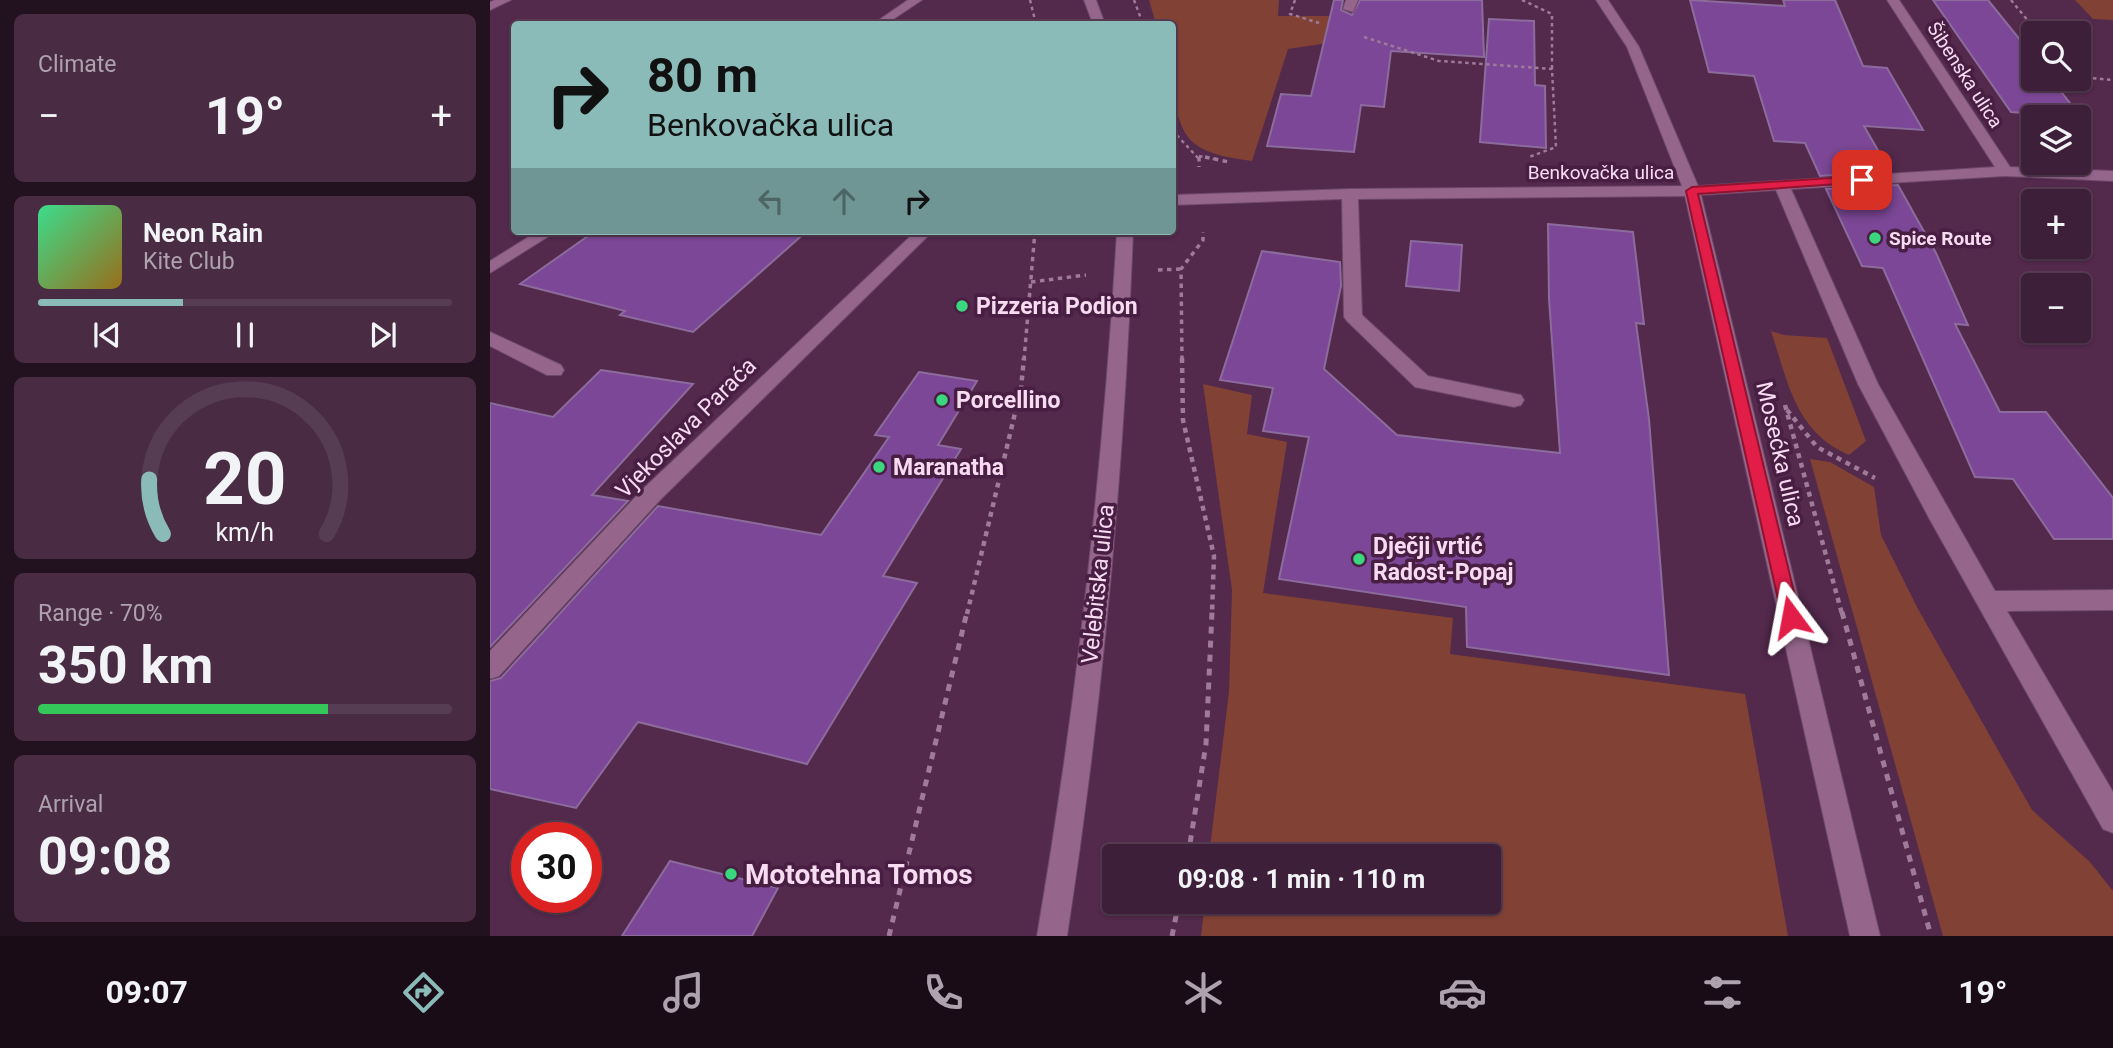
<!DOCTYPE html>
<html lang="en">
<head>
<meta charset="utf-8">
<style>
	:root { --surface:#3e1f39; --page:#492c44; --text:#f1f3f6; --muted:#ada2ae; --line:#573d53; --accent:#8bbbb9 }
	body { margin:0; font-family:Roboto,sans-serif; background:var(--page); color:var(--text); height:100vh; display:flex; flex-direction:column; font-size:26px; white-space:nowrap }
	* { box-sizing:border-box; margin:0 }
	p { font-size:23px; color:var(--muted) }
	.icon { flex:none; width:38px; height:38px; fill:none; stroke:currentColor; stroke-width:2; stroke-linecap:round; stroke-linejoin:round }
	.map { position:relative; flex:1; overflow:hidden }
	.panel { display:flex; flex-direction:column; gap:14px; padding:14px; background:#22111f; width:490px }
	.panel>* { flex:none }
	.top-card { position:absolute; left:21px; top:21px; width:665px; height:214px; border-radius:7px; box-shadow:0 2px 5px #0004,0 0 0 2px var(--line); background:#8bbbb9; color:#111; overflow:hidden }
	.fabs { position:absolute; left:1531px; top:21px; display:grid; gap:14px }
	.fabs a { display:grid; place-items:center; width:70px; height:70px; border-radius:7px; background:var(--surface); box-shadow:0 2px 5px #0004,0 0 0 2px var(--line); font-size:35px }
	.speed { position:absolute; left:21px; top:822px; display:flex; gap:14px; font-size:35px; font-weight:700; text-align:center }
	.speed>* { display:grid; place-content:center; width:91px; height:91px; border-radius:50%; background:var(--surface); box-shadow:0 2px 5px #0004,0 0 0 2px var(--line); line-height:1 }
	.speed .limit { border:10px solid #d22; background:#fff; color:#111 }
	.pin { position:absolute; display:grid; place-items:center; width:60px; height:60px; color:#fff; margin:-30px; border-radius:14px; box-shadow:0 4px 10px #0006 }
	.me { position:absolute; width:77px; margin:-38px; rotate:347deg; stroke-linejoin:round; filter:drop-shadow(0 0 5px #0008) }
	.turn { display:flex; align-items:center; gap:24px; height:147px; padding:0 21px; font-size:32px }
	.turn .icon { width:91px; height:91px; stroke-width:2.5 }
	.turn b { display:block; font-size:49px; line-height:60px }
	.lanes { display:flex; align-items:center; height:66px; padding:0 21px; background:#0003; justify-content:center; gap:35px; direction:ltr }
	.lanes .off { opacity:.35 }
	.big { font-size:52px; font-weight:700; line-height:1.1 }
	.panel .tile { flex:1; display:flex; flex-direction:column; justify-content:center; gap:10px; min-width:0; padding:0 24px; border-radius:10px; background:var(--page) }
	.panel .dial { align-items:center; gap:0 }
	.dial svg { height:182px; overflow:visible; fill:none; stroke:var(--line); stroke-width:7; stroke-linecap:round; text-anchor:middle }
	.dial text { fill:var(--text); stroke:none }
	.song { display:flex; align-items:center; gap:21px }
	.cover { width:84px; height:84px; border-radius:10px; background:linear-gradient(135deg,hsl(150 70% 55%),hsl(40 70% 35%)) }
	.played { height:7px; border-radius:4px; background:linear-gradient(90deg,var(--accent) 35%,var(--line) 35%) }
	.keys { display:flex; justify-content:space-around; direction:ltr }
	.heat { display:flex; justify-content:space-between; align-items:center; font-size:38px; direction:ltr }
	.charge { height:10px; border-radius:5px; background:linear-gradient(90deg,#34c759 70%,var(--line) 0) }
	.trip { position:absolute; left:612px; top:844px; width:399px; height:70px; border-radius:7px; background:var(--surface); box-shadow:0 2px 5px #0004,0 0 0 2px var(--line); font-weight:700; line-height:70px; text-align:center }
	.dock { display:flex; height:112px; justify-content:space-around; align-items:center; background:#190c17; color:var(--muted) }
	.dock .icon { width:49px; height:49px }
	.dock .selected { color:var(--accent) }
	.dock b { font-size:32px; color:var(--text) }
	main { display:flex; flex:1; min-height:0 }
	.map>svg:first-child { display:block }
	.green { fill:#814235 }
	.building { fill:#7c4796; stroke:#8b6c9c; stroke-width:2 }
	.lines { fill:none; stroke-linecap:round; stroke-linejoin:round }
	.minor-casing { stroke:#6d4867; stroke-width:2 }
	.path-far3 { stroke:#9e7b98; stroke-width:2.5; stroke-dasharray:3.5 3.5; stroke-linecap:butt }
	.path-far2 { stroke:#9e7b98; stroke-width:3.5; stroke-dasharray:4.5 4.5; stroke-linecap:butt }
	.path-far1 { stroke:#9e7b98; stroke-width:4.5; stroke-dasharray:5 5; stroke-linecap:butt }
	.path { stroke:#9e7b98; stroke-width:5; stroke-dasharray:7 7; stroke-linecap:butt }
	.minor { fill:#95658c; fill-rule:evenodd }
	.route { fill:#e11d48; stroke:#92132f; stroke-width:2 }
	.poi-dot { fill:#3bd77e; stroke:#481e42; stroke-width:2.5 }
	.labels { text-anchor:middle; dominant-baseline:central; stroke-width:7; stroke-linejoin:round; paint-order:stroke }
	.far-street-label { font-size:19px; fill:#f7dcf1; stroke:#481e42 }
	.far-poi-label { font-size:19px; font-weight:bold; fill:#f7dcf1; stroke:#481e42; text-anchor:start }
	.poi-label { font-size:23px; font-weight:bold; fill:#f7dcf1; stroke:#481e42; text-anchor:start }
	.street-label { font-size:23px; fill:#f7dcf1; stroke:#481e42 }
	.near-poi-label { font-size:28px; font-weight:bold; fill:#f7dcf1; stroke:#481e42; text-anchor:start }
</style>
</head>
<body>
<main>
<section class="panel">
<div class="tile"><p>Climate</p>
<div class="heat"><a>−</a><b class="big">19°</b><a>+</a></div>
</div>
<div class="tile">
<div class="song"><i class="cover"></i><div><b>Neon Rain</b><p>Kite Club</p></div></div>
<div class="played"></div>
<div class="keys"><svg class="icon" aria-label="previous" viewBox="0 0 24 24"><path d="M18 5L8 12l10 7zM5 5v14"/></svg><svg class="icon" aria-label="pause" viewBox="0 0 24 24"><path d="M8 5v14M16 5v14"/></svg><svg class="icon" aria-label="next" viewBox="0 0 24 24"><path d="M6 5l10 7-10 7zM19 5v14"/></svg></div>
</div>
<div class="tile dial"><svg viewBox="0 0 100 80">
<path d="M14 69A42 42 0 1 1 86 69"/>
<path d="M14 69A42 42 0 0 1 8 45" stroke="#8bbbb9"/>
<text x="50" y="56" font-size="32" font-weight="700">20</text>
<text x="50" y="72" font-size="11">km/h</text>
</svg></div>
<div class="tile"><p>Range · 70%</p><b class="big">350 km</b><div class="charge"></div></div>
<div class="tile"><p>Arrival</p><b class="big">09:08</b></div>
</section>
<div class="map">
<svg width="1623" height="936" viewBox="0 0 1623 936">
	<rect width="100%" height="100%" fill="#53294c"/>
	<g class="green">
		<path d="M659,0H789L788,16H846L859,40L798,49L762,161C743,158 721,156 705,144C677,123 683,57 682,24H666Z"/>
		<path d="M1585,0H1623V20L1603,19Z"/>
		<path d="M1281,331L1294,335L1337,338L1376,441L1359,455C1305,432 1298,382 1281,331Z"/>
		<path d="M713,384L762,395L757,434L797,442L773,593L963,618L960,654L1255,694L1298,936H711L715,901H999V856H719L739,692L742,590Z"/>
		<path d="M1320,459L1340,462L1384,487L1391,535L1428,609L1542,810L1600,862L1623,891V936H1453Z"/>
	</g>
	<g class="building">
		<path d="M844,0H853L851,10L862,15L870,0H992L994,57L901,51L894,107L871,105L864,152L777,146L791,94L821,96Z"/>
		<path d="M1200,0L1295,6L1293,0H1345L1373,66L1397,68L1433,130L1374,126L1400,171L1330,176L1315,143L1284,141L1264,76L1219,72Z"/>
		<path d="M1443,0H1498L1544,57V79H1561L1591,117L1521,112Z"/>
		<path d="M999,19L1044,21L1045,85L1055,86L1056,148L990,142Z"/>
		<path d="M1408,185L1446,253L1478,325L1465,324L1510,412H1556L1623,498V539H1564L1523,479L1485,477L1393,268L1372,266L1336,189Z"/>
		<path d="M1058,224L1143,232L1154,324L1146,323L1159,419L1179,675L977,647L976,607L789,579L819,437L773,431L783,388L730,380L772,251L850,262L851,286L834,369L907,435L1070,453L1059,299Z"/>
		<path d="M105,231H317L203,332L130,315L135,311L30,284Z"/>
		<path d="M921,241L972,245L969,291L916,286Z"/>
		<path d="M111,370L203,384L102,495L138,501L0,647V403L63,417Z"/>
		<path d="M429,372L487,381L448,445L471,449L393,576L427,583L317,764L148,722L86,808L0,789V681L11,678L168,506L331,535L399,437L385,435Z"/>
		<path d="M180,861L288,888L262,936H132Z"/>
	</g>
	<g class="lines">
		<defs>
			<g id="minor">
				<path d="M5,0H21L0,10V2Z"/>
				<path d="M418,0H432L396,24H383Z"/>
				<path d="M594,0H606L615,24H603Z"/>
				<path d="M856,0H868L863,12L853,9Z"/>
				<path d="M1106,0H1118L1149,47L1208,186L1505,167L1397,0H1409L1520,167L1623,171V181L1515,176L1301,189L1388,384L1505,591L1623,590V610L1517,611L1623,792V833L1613,829L1439,518L1368,384L1286,190L1211,195L1390,936H1360L1195,196L868,199L872,315L938,376L1031,395L1034,400L1031,405L1024,407L925,387L857,321L854,317L852,199L682,205V195L860,189L1192,186L1137,47Z"/>
				<path d="M48,231H67L0,273V261Z"/>
				<path d="M426,231H443L170,500L9,676L0,679V651L154,488Z"/>
				<path d="M627,231H643C634,468 613,702 577,936H547C587,702 613,468 627,231Z"/>
				<path d="M0,332L71,365L74,370L71,375H57L0,346Z"/>
			</g>
		</defs>
		<use href="#minor" class="minor-casing"/>
		<g class="path-far3">
			<path d="M540,0L546,24"/>
			<path d="M644,0L653,24"/>
			<path d="M805,0L800,14L829,23"/>
			<path d="M1032,0L1062,14V69"/>
			<path d="M1521,0L1548,33"/>
			<path d="M874,37L949,61L1062,69L1066,147L1039,157"/>
			<path d="M1535,74H1544"/>
			<path d="M1589,77L1623,80"/>
			<path d="M682,130L709,159"/>
			<path d="M709,156L724,159"/>
		</g>
		<g class="path-far2">
			<path d="M709,157V167"/>
			<path d="M715,157L739,162"/>
			<path d="M668,270L691,269"/>
			<path d="M541,282L596,275"/>
			<path d="M534,360L545,231"/>
			<path d="M692,360L691,269L713,240V232"/>
		</g>
		<g class="path-far1">
			<path d="M692,358L693,420L724,556L722,614"/>
			<path d="M1295,405L1352,614"/>
			<path d="M1297,410L1327,447L1385,478"/>
			<path d="M477,614L531,388L534,358"/>
		</g>
		<g class="path">
			<path d="M1352,612L1441,936"/>
			<path d="M698,856L716,744L722,612"/>
			<path d="M399,936L477,612"/>
			<path d="M682,936L689,901"/>
		</g>
		<use href="#minor" class="minor"/>
	</g>
	<path class="route" d="M1372,176L1376,177V182L1208,194L1310,617L1307,622L1301,625L1294,622L1292,617L1196,191L1202,187Z"/>
	<g class="poi-dot">
		<circle cx="1385" cy="238" r="7"/>
		<circle cx="472" cy="306" r="7"/>
		<circle cx="452" cy="400" r="7"/>
		<circle cx="389" cy="467" r="7"/>
		<circle cx="869" cy="559" r="7"/>
		<circle cx="241" cy="874" r="7"/>
	</g>
	<g class="labels">
		<g class="far-street-label">
			<text transform="translate(1475 75) rotate(57)">Šibenska ulica</text>
			<text x="1111" y="172">Benkovačka ulica</text>
		</g>
		<g class="far-poi-label">
			<text x="1399" y="238">Spice Route</text>
		</g>
		<g class="poi-label">
			<text x="486" y="306">Pizzeria Podion</text>
			<text x="466" y="400">Porcellino</text>
			<text x="403" y="467">Maranatha</text>
			<text x="883" y="546">Dječji vrtić<tspan x="883" dy="26">Radost-Popaj</tspan></text>
		</g>
		<g class="street-label">
			<text transform="translate(196 428) rotate(-45)">Vjekoslava Paraća</text>
			<text transform="translate(1290 454) rotate(77)">Mosećka ulica</text>
			<text transform="translate(608 584) rotate(-84)">Velebitska ulica</text>
		</g>
		<g class="near-poi-label">
			<text x="255" y="874">Mototehna Tomos</text>
		</g>
	</g>
</svg>
<div class="fabs">
<a><svg class="icon" aria-label="search" viewBox="0 0 24 24"><circle cx="10" cy="10" r="6"/><path d="M15 15l6 6"/></svg></a>
<a><svg class="icon" aria-label="layers" viewBox="0 0 24 24"><path d="M12 4l9 5-9 5-9-5zM3 14l9 5 9-5"/></svg></a>
<a>+</a>
<a>−</a>
</div>
<div class="speed"><div class="limit">30</div></div>
<div class="pin" style="left:1372px;top:180px;background:#d93025"><svg class="icon" aria-label="arrive" viewBox="0 0 24 24"><path d="M6 21V4h12l-3 4 3 4H6"/></svg></div>
<svg class="me" style="left:1301px;top:617px" viewBox="-20 -20 40 40"><path d="M0-17L14 15 0 8-14 15z" fill="#e11d48" stroke="#fff" stroke-width="4"/></svg>
<div class="trip">09:08 · 1 min · 110 m</div>
<div class="top-card">
<div class="turn"><svg class="icon" aria-label="right" viewBox="0 0 24 24"><path d="M7 20v-9h11M14 6l5 5-5 5"/></svg><div><b>80 m</b>Benkovačka ulica</div></div>
<div class="lanes"><svg class="icon off" aria-label="left" viewBox="0 0 24 24"><path d="M17 20v-9H6M10 6l-5 5 5 5"/></svg><svg class="icon off" aria-label="ahead" viewBox="0 0 24 24"><path d="M12 20V5M6 11l6-6 6 6"/></svg><svg class="icon" aria-label="right" viewBox="0 0 24 24"><path d="M7 20v-9h11M14 6l5 5-5 5"/></svg></div>
</div>
</div>
</main>
<nav class="dock">
<b>09:07</b>
<svg class="icon selected" aria-label="directions" viewBox="0 0 24 24"><path d="M12 3l9 9-9 9-9-9zM9 14v-3h6M13 9l2 2-2 2"/></svg>
<svg class="icon" aria-label="music" viewBox="0 0 24 24"><path d="M9 18V5l10-2v13"/><circle cx="6" cy="18" r="3"/><circle cx="16" cy="16" r="3"/></svg>
<svg class="icon" aria-label="phone" viewBox="0 0 24 24"><path d="M5 4h4l2 5-3 2q2 4 5 5l2-3 5 2v4C11 20 4 13 5 4z"/></svg>
<svg class="icon" aria-label="climate" viewBox="0 0 24 24"><path d="M12 3v18M4 7l16 10M4 17L20 7"/></svg>
<svg class="icon" aria-label="car" viewBox="0 0 24 24"><path d="M5 17H2v-5l4-1 3-4h7l3 4 3 1v5h-3M9 17h6M6 11h13"/><circle cx="7" cy="17" r="2"/><circle cx="17" cy="17" r="2"/></svg>
<svg class="icon" aria-label="filters" viewBox="0 0 24 24"><path d="M4 7h16M4 17h16"/><circle cx="9" cy="7" r="2"/><circle cx="15" cy="17" r="2"/></svg>
<b>19°</b>
</nav>
</body>
</html>
